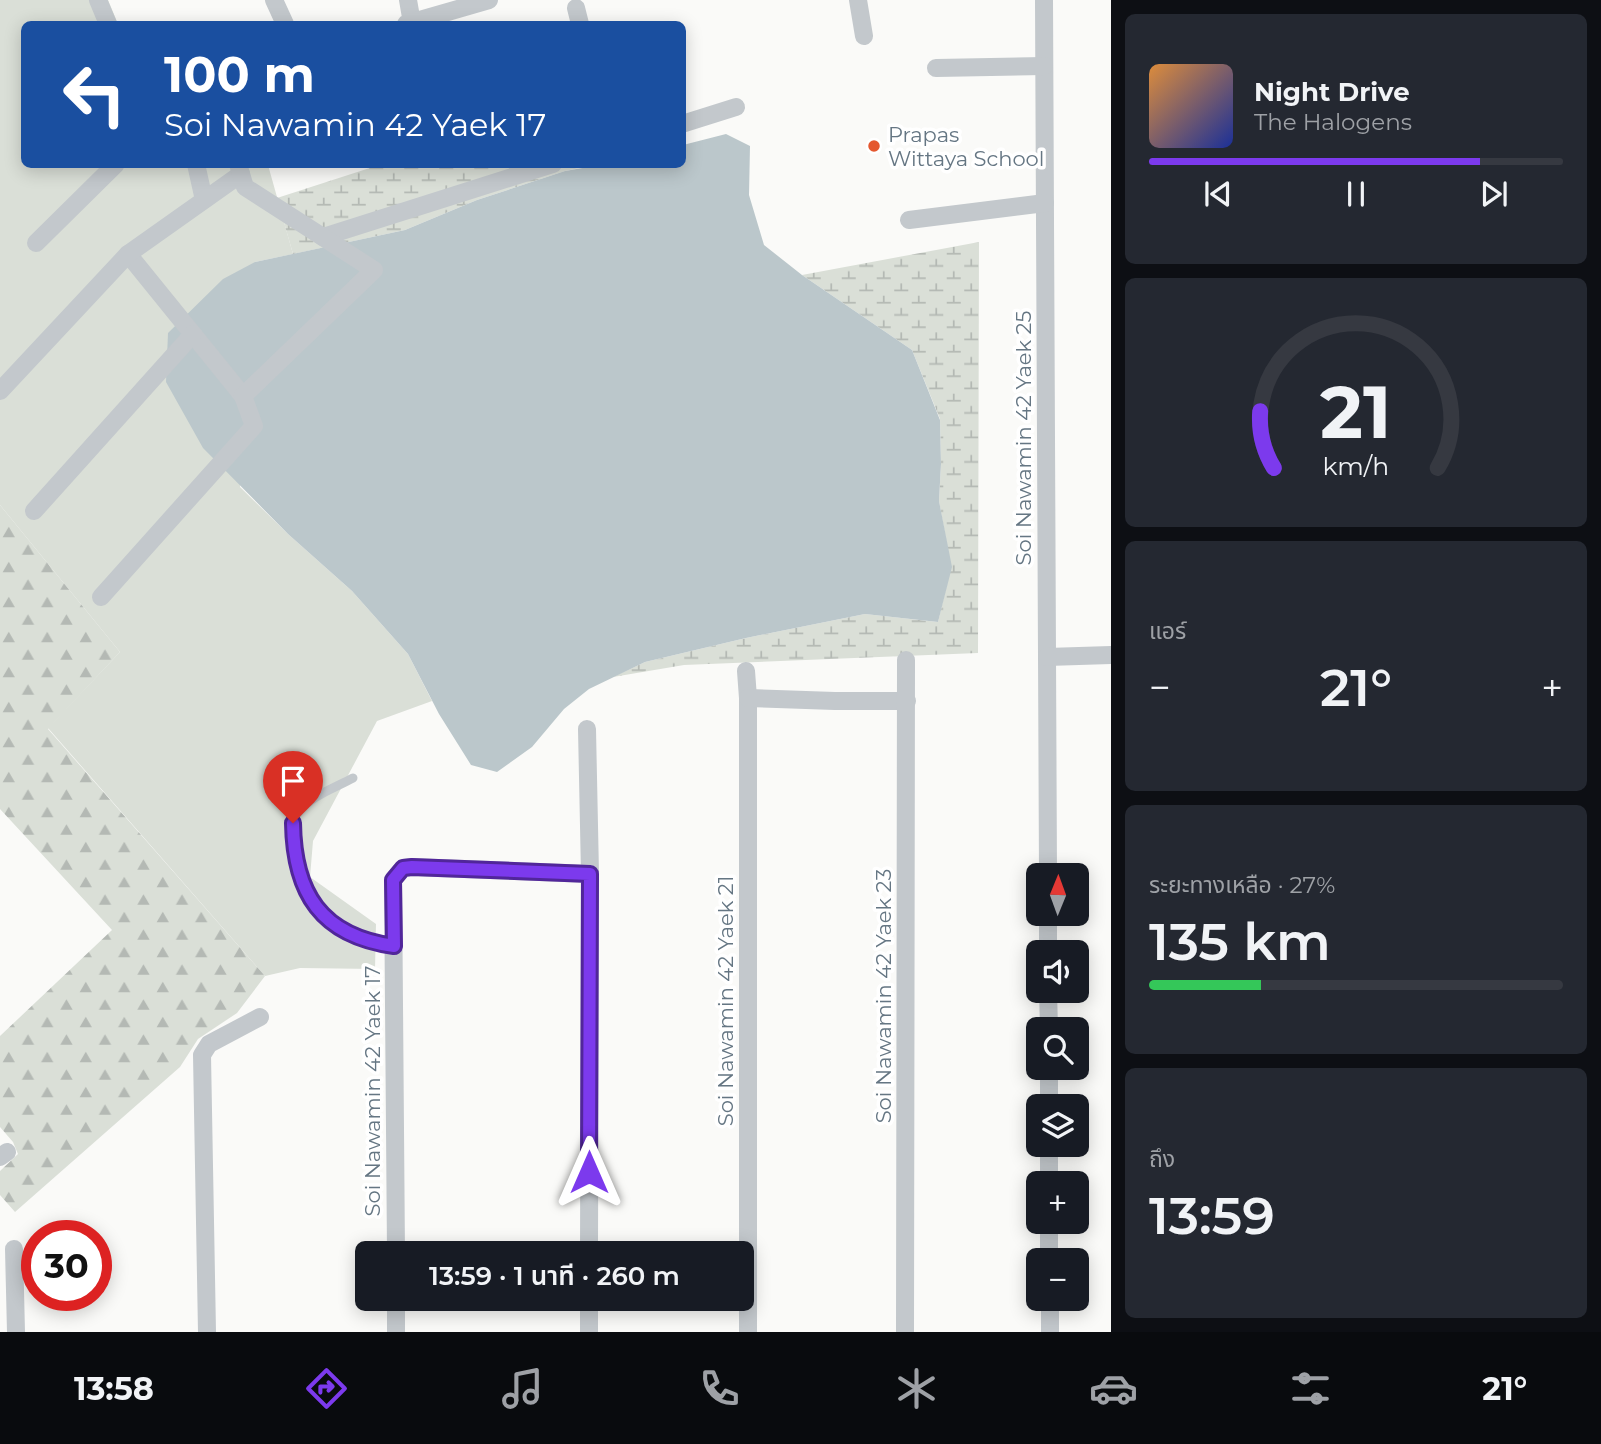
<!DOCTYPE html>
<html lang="th">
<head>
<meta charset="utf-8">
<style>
	:root { --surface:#171b24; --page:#242831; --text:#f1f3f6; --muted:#9ea1a6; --line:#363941; --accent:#7c3aed }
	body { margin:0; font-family:Montserrat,"Noto Sans Thai",sans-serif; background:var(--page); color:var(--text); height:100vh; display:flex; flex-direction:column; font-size:26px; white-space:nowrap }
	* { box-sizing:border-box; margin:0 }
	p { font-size:23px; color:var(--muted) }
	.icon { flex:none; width:38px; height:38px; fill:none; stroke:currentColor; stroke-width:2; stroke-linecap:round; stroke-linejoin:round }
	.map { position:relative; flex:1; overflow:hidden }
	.panel { display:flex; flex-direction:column; gap:14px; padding:14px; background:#0d0f14; width:490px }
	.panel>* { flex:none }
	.banner { position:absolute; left:21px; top:21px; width:665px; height:147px; border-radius:10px; box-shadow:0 4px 18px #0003; background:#1a4fa0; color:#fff; overflow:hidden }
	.needle { width:46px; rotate:1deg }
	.fabs { position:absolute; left:1026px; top:863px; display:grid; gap:14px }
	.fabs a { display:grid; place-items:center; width:63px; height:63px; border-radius:10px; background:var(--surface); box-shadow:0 4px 18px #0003; font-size:35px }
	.speed { position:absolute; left:21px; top:1220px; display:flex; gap:14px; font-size:35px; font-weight:700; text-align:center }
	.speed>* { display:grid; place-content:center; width:91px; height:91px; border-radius:50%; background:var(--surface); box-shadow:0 4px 18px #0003; line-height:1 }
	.speed .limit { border:10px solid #d22; background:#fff; color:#111 }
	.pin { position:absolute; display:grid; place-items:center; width:60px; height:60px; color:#fff; margin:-72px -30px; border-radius:50% 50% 50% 0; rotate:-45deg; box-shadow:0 0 7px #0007 }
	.pin .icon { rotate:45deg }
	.me { position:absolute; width:77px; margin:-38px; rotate:0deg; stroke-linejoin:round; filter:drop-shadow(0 0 5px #0008) }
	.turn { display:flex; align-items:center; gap:24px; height:147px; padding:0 28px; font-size:32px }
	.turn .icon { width:91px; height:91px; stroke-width:2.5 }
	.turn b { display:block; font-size:49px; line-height:60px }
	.big { font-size:52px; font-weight:600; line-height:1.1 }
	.panel .tile { flex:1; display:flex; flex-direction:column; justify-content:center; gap:10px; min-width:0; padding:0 24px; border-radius:10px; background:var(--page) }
	.panel .dial { align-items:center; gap:0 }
	.dial svg { height:182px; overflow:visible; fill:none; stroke:var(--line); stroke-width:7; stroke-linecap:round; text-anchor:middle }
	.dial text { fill:var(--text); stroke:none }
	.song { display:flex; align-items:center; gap:21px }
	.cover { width:84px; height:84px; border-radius:10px; background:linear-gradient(135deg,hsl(30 70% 55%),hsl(230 70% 35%)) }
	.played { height:7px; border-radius:4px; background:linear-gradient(90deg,var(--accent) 80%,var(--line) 80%) }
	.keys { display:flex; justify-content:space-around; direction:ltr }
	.heat { display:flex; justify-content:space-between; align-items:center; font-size:38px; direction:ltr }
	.charge { height:10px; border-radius:5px; background:linear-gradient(90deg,#34c759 27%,var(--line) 0) }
	.trip { position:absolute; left:355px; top:1241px; width:399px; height:70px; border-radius:10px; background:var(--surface); box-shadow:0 4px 18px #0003; font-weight:600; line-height:70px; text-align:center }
	.menu { display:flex; height:112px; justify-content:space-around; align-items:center; background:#090b0e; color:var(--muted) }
	.menu .icon { width:49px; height:49px }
	.menu .current { color:var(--accent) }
	.menu b { font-size:32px; color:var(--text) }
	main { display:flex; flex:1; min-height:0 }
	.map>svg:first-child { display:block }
	.grass { fill:#dadfd7 }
	.forest { fill:url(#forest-firs) }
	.wetland { fill:url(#wetland-marsh) }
	.water { fill:#bbc7cb }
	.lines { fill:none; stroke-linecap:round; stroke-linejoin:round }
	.service { stroke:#c3c8cc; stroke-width:9 }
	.minor { stroke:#c3c8cc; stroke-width:18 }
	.route-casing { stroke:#51269a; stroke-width:18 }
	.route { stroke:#7c3aed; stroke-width:12 }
	.poi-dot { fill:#e4572e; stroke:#fff; stroke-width:2.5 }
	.labels { text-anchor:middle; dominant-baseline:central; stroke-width:7; stroke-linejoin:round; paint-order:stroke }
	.poi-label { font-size:21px; fill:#657683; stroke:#fff; text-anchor:start }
	.street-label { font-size:21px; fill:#657683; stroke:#fff }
</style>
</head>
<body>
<main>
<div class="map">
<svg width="1111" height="1332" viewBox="0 0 1111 1332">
	<defs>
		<pattern id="forest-firs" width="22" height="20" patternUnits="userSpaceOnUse" patternTransform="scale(1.75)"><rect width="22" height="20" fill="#dadfd7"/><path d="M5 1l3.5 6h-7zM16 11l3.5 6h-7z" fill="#b4b9b4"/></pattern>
		<pattern id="wetland-marsh" width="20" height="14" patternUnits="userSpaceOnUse" patternTransform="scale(1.75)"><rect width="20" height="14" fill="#dadfd7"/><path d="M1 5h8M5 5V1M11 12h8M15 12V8" fill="none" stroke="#b4b9b4"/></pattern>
	</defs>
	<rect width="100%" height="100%" fill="#fafaf8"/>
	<path class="grass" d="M0,0H108L118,24H24V164L268,165L293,254L255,262L240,487L288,534L352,591L408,654L432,701L377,721L313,841L310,877L376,924L375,969L300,968L265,976L48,728L120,652L0,505Z"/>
	<path class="forest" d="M0,505L120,652L48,729L265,976L237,1013L198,1039L180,1067L15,1212L0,1195V1171L18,1154L13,1142L0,1127V1036L112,930L0,809Z"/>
	<g class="wetland">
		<path d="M584,164V167L565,171L477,200L405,230L293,254L277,198L379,165Z"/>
		<path d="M979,242L978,653L684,665L613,677L645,662L746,638L865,614L938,622L951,567L939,501L941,464L940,419L912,350L802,275Z"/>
	</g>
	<path class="water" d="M726,134L750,146L749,195L764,245L802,275L912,350L940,420L941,464L939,501L952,567L938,622L865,614L746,638L645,662L589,689L564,709L532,747L497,772L471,765L439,714L408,654L352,591L288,534L203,448L166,382L168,333L223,279L255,262L405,230L477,200L565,171L600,165L682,164L683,145Z"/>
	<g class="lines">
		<path class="service" d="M353,778C333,789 301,799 293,822C292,827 293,834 293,839C293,874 311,912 342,931C358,941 376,943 394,946"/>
		<g class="minor">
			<path d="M98,0L108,24"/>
			<path d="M274,0L285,24"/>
			<path d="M408,0L412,23"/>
			<path d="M858,0L864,36"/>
			<path d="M1044,0L1048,875"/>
			<path d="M576,8L580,24"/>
			<path d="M406,24L489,0"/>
			<path d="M936,68L1044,66"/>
			<path d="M682,124L736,107"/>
			<path d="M196,164L204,200"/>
			<path d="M909,220L1045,203"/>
			<path d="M323,237L553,164"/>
			<path d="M36,243L116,164"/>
			<path d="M128,254L243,396"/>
			<path d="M0,391L128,254L241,174"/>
			<path d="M34,511L193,334"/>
			<path d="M101,597L254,426L243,396L374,270L245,187L238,164"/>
			<path d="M1047,657L1111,655"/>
			<path d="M746,671L748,698V1332"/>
			<path d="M748,698L835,701H907"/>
			<path d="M587,729L590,874L589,1253"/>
			<path d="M1048,914V952"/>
			<path d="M1048,990L1049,1029"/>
			<path d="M1049,1068V1106"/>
			<path d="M1049,1144V1183"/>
			<path d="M0,1157L7,1152"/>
			<path d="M1049,1222V1260"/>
			<path d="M14,1249L16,1332"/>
			<path d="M396,1253L393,880L403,868L412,867L590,874"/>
			<path d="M396,1298V1332"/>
			<path d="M1050,1298V1332"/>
			<path d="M207,1332L202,1055L209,1044L260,1017"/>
			<path d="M589,1332V1298"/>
			<path d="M905,1332L906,660"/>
		</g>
	</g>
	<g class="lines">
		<defs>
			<path id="route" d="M293,823C294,893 321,936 394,946L393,880L403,868L412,867L590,874L589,1172"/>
		</defs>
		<use href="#route" class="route-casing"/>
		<use href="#route" class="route"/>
	</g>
	<circle class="poi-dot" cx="874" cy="146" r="7"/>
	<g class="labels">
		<g class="poi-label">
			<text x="888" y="134">Prapas<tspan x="888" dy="24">Wittaya School</tspan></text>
		</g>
		<g class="street-label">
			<text transform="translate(1023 438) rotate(-90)">Soi Nawamin 42 Yaek 25</text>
			<text transform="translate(883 996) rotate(-90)">Soi Nawamin 42 Yaek 23</text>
			<text transform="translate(725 1001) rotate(-90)">Soi Nawamin 42 Yaek 21</text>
			<text transform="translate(372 1091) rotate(-90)">Soi Nawamin 42 Yaek 17</text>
		</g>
	</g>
</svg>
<div class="fabs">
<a><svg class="needle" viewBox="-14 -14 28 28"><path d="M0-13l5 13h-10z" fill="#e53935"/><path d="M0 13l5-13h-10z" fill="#9ea1a6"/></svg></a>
<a><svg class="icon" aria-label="sound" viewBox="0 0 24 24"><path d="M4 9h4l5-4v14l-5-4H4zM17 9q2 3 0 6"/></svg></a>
<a><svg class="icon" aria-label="search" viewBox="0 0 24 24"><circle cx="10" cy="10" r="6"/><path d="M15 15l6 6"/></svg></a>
<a><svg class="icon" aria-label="layers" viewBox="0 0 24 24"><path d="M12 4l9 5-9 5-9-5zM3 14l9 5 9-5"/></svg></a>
<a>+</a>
<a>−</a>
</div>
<div class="speed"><div class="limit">30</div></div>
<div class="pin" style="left:293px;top:823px;background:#d93025"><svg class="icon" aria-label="arrive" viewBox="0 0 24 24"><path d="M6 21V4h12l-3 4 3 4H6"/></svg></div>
<svg class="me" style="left:589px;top:1172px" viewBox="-20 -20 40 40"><path d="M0-17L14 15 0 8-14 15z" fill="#7c3aed" stroke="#fff" stroke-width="4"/></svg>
<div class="trip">13:59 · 1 นาที · 260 m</div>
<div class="banner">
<div class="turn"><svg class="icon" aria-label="left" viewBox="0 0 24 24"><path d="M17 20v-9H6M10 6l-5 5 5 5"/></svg><div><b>100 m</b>Soi Nawamin 42 Yaek 17</div></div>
</div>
</div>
<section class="panel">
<div class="tile">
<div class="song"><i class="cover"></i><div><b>Night Drive</b><p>The Halogens</p></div></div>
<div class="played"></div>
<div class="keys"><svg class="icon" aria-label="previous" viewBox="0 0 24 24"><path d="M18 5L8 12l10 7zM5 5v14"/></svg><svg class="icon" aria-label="pause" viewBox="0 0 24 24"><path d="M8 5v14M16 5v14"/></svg><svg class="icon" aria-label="next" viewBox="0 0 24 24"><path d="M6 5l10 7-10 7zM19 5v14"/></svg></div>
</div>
<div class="tile dial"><svg viewBox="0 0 100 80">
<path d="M14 69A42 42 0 1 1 86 69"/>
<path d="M14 69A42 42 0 0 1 8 44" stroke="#7c3aed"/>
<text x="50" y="56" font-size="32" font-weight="700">21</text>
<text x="50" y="72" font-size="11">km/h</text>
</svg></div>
<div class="tile"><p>แอร์</p>
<div class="heat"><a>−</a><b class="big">21°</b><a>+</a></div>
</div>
<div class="tile"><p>ระยะทางเหลือ · 27%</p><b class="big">135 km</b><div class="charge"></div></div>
<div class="tile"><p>ถึง</p><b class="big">13:59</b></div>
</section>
</main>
<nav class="menu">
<b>13:58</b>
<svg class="icon current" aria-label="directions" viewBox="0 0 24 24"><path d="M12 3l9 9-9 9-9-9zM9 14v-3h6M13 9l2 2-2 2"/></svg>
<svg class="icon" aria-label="music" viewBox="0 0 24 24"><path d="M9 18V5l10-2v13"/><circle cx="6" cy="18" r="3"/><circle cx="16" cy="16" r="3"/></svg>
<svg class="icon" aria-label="phone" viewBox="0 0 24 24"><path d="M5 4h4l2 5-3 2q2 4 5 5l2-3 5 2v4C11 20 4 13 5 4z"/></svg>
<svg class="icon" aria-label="climate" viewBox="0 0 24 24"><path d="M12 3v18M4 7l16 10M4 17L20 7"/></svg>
<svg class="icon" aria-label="car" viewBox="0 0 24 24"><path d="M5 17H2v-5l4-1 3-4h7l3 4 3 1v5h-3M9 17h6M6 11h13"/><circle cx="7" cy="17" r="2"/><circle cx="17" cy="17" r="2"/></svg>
<svg class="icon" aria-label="filters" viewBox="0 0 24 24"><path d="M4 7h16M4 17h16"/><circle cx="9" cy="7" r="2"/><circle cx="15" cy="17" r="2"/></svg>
<b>21°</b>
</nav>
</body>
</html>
